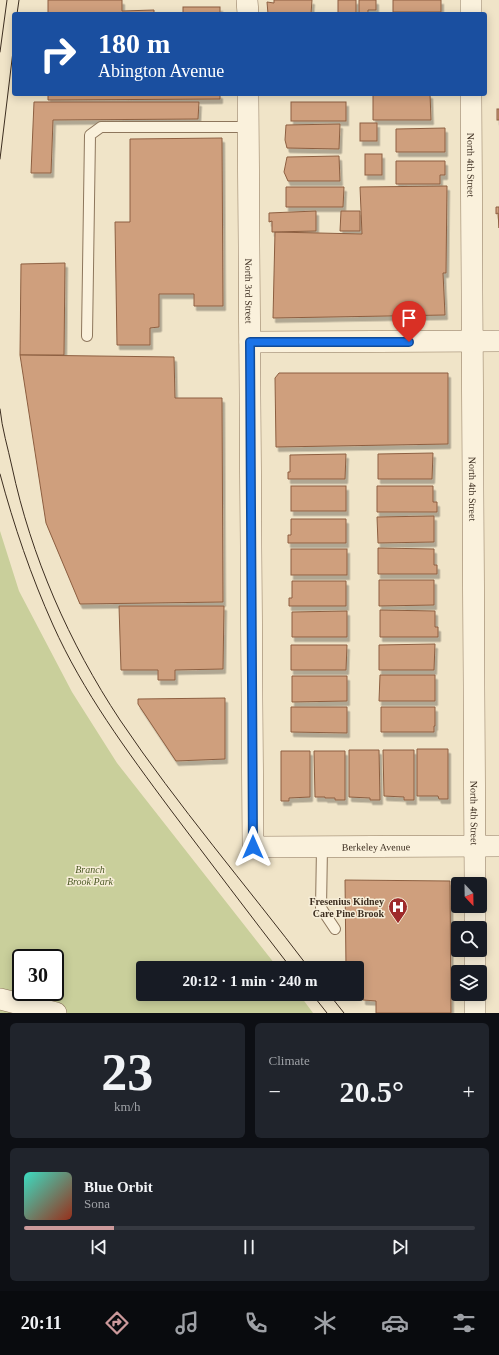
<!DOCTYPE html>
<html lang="en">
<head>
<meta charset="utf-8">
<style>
	:root { --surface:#171b24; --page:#20242c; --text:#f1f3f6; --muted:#9ea1a6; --line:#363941; --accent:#cc999b }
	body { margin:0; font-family:Georgia,serif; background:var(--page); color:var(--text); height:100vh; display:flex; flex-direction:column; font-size:15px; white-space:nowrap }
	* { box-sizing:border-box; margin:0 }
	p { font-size:13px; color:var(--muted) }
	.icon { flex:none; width:22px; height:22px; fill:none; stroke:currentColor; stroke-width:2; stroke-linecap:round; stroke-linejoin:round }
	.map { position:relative; height:1013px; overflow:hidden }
	.sheet { display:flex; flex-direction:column; gap:10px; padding:10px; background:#0d0f14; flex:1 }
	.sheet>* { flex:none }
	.guide { position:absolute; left:12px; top:12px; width:475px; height:84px; border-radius:4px; box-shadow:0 2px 10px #0003; background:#1a4fa0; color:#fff; overflow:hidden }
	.needle { width:26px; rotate:158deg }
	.controls { position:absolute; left:451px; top:877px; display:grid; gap:8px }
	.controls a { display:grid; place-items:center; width:36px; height:36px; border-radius:4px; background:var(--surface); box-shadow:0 2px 10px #0003; font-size:20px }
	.speed { position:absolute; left:12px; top:949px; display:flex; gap:8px; font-size:20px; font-weight:700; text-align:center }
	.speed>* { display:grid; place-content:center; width:52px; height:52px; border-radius:50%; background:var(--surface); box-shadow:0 2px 10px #0003; line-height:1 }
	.speed .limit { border:2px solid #111; border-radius:6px; background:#fff; color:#111 }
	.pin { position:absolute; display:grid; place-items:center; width:34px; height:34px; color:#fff; margin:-41px -17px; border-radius:50% 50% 50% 0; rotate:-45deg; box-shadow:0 0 4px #0007 }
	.pin .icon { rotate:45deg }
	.me { position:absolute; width:44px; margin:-22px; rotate:0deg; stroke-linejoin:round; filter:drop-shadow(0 0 3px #0008) }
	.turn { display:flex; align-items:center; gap:14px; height:84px; padding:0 20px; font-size:18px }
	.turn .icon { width:52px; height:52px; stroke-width:2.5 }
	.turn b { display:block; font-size:28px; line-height:34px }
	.big { font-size:30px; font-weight:600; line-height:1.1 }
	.sheet .tile { flex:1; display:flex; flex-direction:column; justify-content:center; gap:6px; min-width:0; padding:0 14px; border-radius:6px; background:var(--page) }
	.sheet .dial { align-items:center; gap:0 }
	.dial b { font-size:52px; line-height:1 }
	.song { display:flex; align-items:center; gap:12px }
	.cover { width:48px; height:48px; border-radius:6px; background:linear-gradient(135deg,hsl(170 70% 55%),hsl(10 70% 35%)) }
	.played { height:4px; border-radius:2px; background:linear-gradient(90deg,var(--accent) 20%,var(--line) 20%) }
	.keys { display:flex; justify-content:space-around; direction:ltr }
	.heat { display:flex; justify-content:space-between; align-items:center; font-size:22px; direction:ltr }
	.sheet .tiles { flex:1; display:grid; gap:10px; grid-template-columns:1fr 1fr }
	.tile:last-child { grid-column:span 2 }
	.trip { position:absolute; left:136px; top:961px; width:228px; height:40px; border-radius:4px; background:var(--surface); box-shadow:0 2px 10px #0003; font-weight:600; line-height:40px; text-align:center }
	.tabs { display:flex; height:64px; justify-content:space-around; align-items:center; background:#090b0e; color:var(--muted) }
	.tabs .icon { width:28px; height:28px }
	.tabs .current { color:var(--accent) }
	.tabs b { font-size:18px; color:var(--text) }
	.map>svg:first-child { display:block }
	.green { fill:#c9cf9b; fill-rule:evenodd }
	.building { fill:#cf9f7d; stroke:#8d5f41; filter:url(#shadow) }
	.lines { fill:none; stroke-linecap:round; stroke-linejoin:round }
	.lane-casing { stroke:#8d765c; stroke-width:12 }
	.street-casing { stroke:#8d765c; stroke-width:22 }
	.lane { stroke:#faf1dc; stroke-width:10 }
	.street { stroke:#faf1dc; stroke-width:21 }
	.tram { stroke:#3d2e20; stroke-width:1 }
	.route-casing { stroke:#114b97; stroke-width:10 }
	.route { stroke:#1a73e8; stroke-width:7 }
	.labels { text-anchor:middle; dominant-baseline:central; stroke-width:3; stroke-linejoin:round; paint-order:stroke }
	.street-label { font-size:10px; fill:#3d2e20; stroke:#f7eed8 }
	.park-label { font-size:10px; font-style:italic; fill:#4d5a26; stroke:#f7eed8 }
	.poi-label { font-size:10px; font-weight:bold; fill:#3d2e20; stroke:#f7eed8; text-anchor:end }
</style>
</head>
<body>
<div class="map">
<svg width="499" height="1013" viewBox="0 0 499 1013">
	<defs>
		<filter id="shadow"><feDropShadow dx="2.5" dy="4.5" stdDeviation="0" flood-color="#0004"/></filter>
	</defs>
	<rect width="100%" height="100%" fill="#f0e4c8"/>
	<path class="green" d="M0,531L19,591L72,692L117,763L278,968H143V994H299L313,1013H0ZM21,958H55V992H21Z"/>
	<g class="building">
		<path d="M48,0H122V11L154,10V14H48Z"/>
		<path d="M274,0H312L311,14H268L267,2L274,3Z"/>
		<rect x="338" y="0" width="18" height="14"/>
		<path d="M359,0H376V10H368V13H359Z"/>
		<rect x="393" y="0" width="48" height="12"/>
		<rect x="183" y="7" width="37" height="7"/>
		<path d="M48,94H220V99L48,100Z"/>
		<path d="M430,94L431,120H373V95Z"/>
		<path d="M34,102H199L198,119L53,120L51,173H31Z"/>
		<rect x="291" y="102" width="55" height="19"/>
		<rect x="497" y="109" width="2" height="11"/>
		<rect x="360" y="123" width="17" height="18"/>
		<path d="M340,124L339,149L287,148L285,140L286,125Z"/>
		<path d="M445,128V152H396V129Z"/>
		<path d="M222,138L223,306H194V294H159V327L150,328V345H117L115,222H130V139Z"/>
		<rect x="365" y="154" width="17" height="21"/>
		<path d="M339,156L340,181H288L284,172L287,157Z"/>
		<path d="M396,161H445V175H440V184H396Z"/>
		<path d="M447,186L446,273H443L445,315L273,318L275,232L362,234L360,187Z"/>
		<path d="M286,187H344L343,207H286Z"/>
		<path d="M496,207H499V228L498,213L496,214Z"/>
		<path d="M316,211V231L272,232V221L269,222V213Z"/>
		<path d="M341,211H360V231H340Z"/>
		<path d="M65,263L64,355H20L21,264Z"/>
		<path d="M20,355L174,357L175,398H222L223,602L80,604L46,523Z"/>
		<path d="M279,373H448V444L276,447L275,378Z"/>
		<path d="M433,453L432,479H378V454Z"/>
		<path d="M346,454L345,479H288V472H290V455Z"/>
		<rect x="291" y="486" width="55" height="25"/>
		<path d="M377,486H433V502H437V512H377Z"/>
		<path d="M434,516V542L378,543L377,517Z"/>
		<path d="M291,519H346V543H288V535H291Z"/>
		<path d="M378,548L434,549V565H437V574H378Z"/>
		<rect x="291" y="549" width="56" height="26"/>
		<path d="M379,580H434V605L379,606Z"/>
		<path d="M292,581H346V606H289V598H292Z"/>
		<path d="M119,606H224L223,669L175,670V680H158V670H121Z"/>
		<path d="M380,610L435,611V627H438V637H380Z"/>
		<path d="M347,611V637H292V612Z"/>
		<path d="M435,644L434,670H379V645Z"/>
		<path d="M291,645H347L346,670H291Z"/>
		<path d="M380,675H435V701H379Z"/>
		<path d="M292,676H347V701L292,702Z"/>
		<path d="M225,698V759L176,761L138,704V699Z"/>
		<path d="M291,707H347V733L291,732Z"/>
		<path d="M381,707H435V726H434V732H381Z"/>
		<path d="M417,749H448V799H439L438,796H417Z"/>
		<path d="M349,750H379L380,800H370V798L349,797Z"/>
		<path d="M383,750H414V800H404V797L384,796Z"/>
		<path d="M281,751H310V797L289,798V801H281Z"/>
		<path d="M314,751H345V800H335V798H325V797H315Z"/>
		<path d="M345,880L450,881L451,1013H376V1001L363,1000V984L357,983V968H346Z"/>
	</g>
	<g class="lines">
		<defs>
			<g id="lane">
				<path d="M87,336L90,135L101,127H248"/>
				<path d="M322,847L321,908L335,929"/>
			</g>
			<g id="street">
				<path d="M247,0L248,14"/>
				<path d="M471,0V14"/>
				<path id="s1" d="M248,94L253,847L499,846"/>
				<path id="s2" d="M471,94L475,884"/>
				<path d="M250,342L499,341"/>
				<path d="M475,906V928"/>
				<path d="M475,950V972"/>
				<path d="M475,994V1013"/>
				<path d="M0,999L56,1013"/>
			</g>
		</defs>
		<use href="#lane" class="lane-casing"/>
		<use href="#street" class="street-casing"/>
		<use href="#lane" class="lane"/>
		<use href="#street" class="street"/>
		<g class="tram">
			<path d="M17,14L19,0"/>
			<path d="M0,52L7,0"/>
			<path d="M0,159L14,43"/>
			<path d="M0,409C2,429 8,448 12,467C31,556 69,643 120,720C178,806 246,885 309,968"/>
			<path d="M0,474C14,526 31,576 53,625C83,692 127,751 170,809C210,862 250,915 291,968"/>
			<path d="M312,994L327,1013"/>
			<path d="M329,994L344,1013"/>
		</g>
	</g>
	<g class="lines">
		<defs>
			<path id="route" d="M253,847L250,342H409"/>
		</defs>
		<use href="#route" class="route-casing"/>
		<use href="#route" class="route"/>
	</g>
	<defs>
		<symbol id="hospital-pin" viewBox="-11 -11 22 30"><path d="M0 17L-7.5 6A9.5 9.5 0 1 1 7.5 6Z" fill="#9e2a2b" stroke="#f7eed8"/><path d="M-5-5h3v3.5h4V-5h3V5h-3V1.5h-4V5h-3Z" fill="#fff"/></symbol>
	</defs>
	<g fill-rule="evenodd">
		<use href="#hospital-pin" x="387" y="896" width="22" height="30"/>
	</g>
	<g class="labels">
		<g class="street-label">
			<text stroke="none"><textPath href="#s2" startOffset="71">North 4th Street</textPath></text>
			<text stroke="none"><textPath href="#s1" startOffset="197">North 3rd Street</textPath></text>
			<text stroke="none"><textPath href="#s2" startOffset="395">North 4th Street</textPath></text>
			<text stroke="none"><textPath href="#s2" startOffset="719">North 4th Street</textPath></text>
			<text stroke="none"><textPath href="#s1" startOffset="876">Berkeley Avenue</textPath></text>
		</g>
		<g class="park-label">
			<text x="90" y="869">Branch<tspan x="90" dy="12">Brook Park</tspan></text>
		</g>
		<g class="poi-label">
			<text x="384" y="901">Fresenius Kidney<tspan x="384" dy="12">Care Pine Brook</tspan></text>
		</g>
	</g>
</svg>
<div class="controls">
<a><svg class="needle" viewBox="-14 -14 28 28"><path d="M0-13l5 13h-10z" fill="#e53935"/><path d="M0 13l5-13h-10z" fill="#9ea1a6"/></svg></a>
<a><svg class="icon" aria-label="search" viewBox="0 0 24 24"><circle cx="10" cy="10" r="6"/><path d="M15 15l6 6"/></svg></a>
<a><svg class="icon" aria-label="layers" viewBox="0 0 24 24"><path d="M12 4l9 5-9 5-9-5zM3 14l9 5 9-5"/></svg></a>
</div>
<div class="speed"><div class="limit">30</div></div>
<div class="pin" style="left:409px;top:342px;background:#d93025"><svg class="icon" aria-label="arrive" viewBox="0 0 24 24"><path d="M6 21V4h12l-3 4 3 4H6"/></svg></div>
<svg class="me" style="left:253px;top:847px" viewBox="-20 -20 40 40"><path d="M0-17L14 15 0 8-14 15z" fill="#1a73e8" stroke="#fff" stroke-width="4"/></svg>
<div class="trip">20:12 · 1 min · 240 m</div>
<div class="guide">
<div class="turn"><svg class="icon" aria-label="right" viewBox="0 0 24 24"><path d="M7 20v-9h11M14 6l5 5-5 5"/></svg><div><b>180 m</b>Abington Avenue</div></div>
</div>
</div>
<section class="sheet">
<div class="tiles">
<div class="tile dial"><b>23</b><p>km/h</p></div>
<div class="tile"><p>Climate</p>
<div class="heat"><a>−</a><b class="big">20.5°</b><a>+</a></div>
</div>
<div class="tile">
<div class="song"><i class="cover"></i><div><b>Blue Orbit</b><p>Sona</p></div></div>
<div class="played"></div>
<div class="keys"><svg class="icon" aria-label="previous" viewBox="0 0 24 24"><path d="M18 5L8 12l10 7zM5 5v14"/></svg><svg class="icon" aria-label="pause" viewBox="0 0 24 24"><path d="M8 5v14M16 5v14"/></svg><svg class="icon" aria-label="next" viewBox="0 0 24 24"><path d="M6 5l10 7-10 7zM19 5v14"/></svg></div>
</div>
</div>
</section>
<nav class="tabs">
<b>20:11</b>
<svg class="icon current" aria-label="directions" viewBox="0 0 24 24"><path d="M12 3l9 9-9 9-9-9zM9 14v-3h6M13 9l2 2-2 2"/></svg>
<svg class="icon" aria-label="music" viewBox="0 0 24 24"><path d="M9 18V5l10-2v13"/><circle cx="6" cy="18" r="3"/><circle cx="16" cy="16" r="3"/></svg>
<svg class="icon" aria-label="phone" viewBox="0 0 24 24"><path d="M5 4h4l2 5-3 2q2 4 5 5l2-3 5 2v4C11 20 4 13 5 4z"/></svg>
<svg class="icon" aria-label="climate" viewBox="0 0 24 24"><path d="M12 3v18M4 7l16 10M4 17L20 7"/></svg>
<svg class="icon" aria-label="car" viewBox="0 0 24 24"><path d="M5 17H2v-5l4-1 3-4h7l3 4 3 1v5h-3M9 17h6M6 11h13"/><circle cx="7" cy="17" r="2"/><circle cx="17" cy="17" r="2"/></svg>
<svg class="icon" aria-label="filters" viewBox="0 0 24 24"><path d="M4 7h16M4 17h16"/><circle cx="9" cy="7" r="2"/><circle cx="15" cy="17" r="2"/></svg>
</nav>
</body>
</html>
